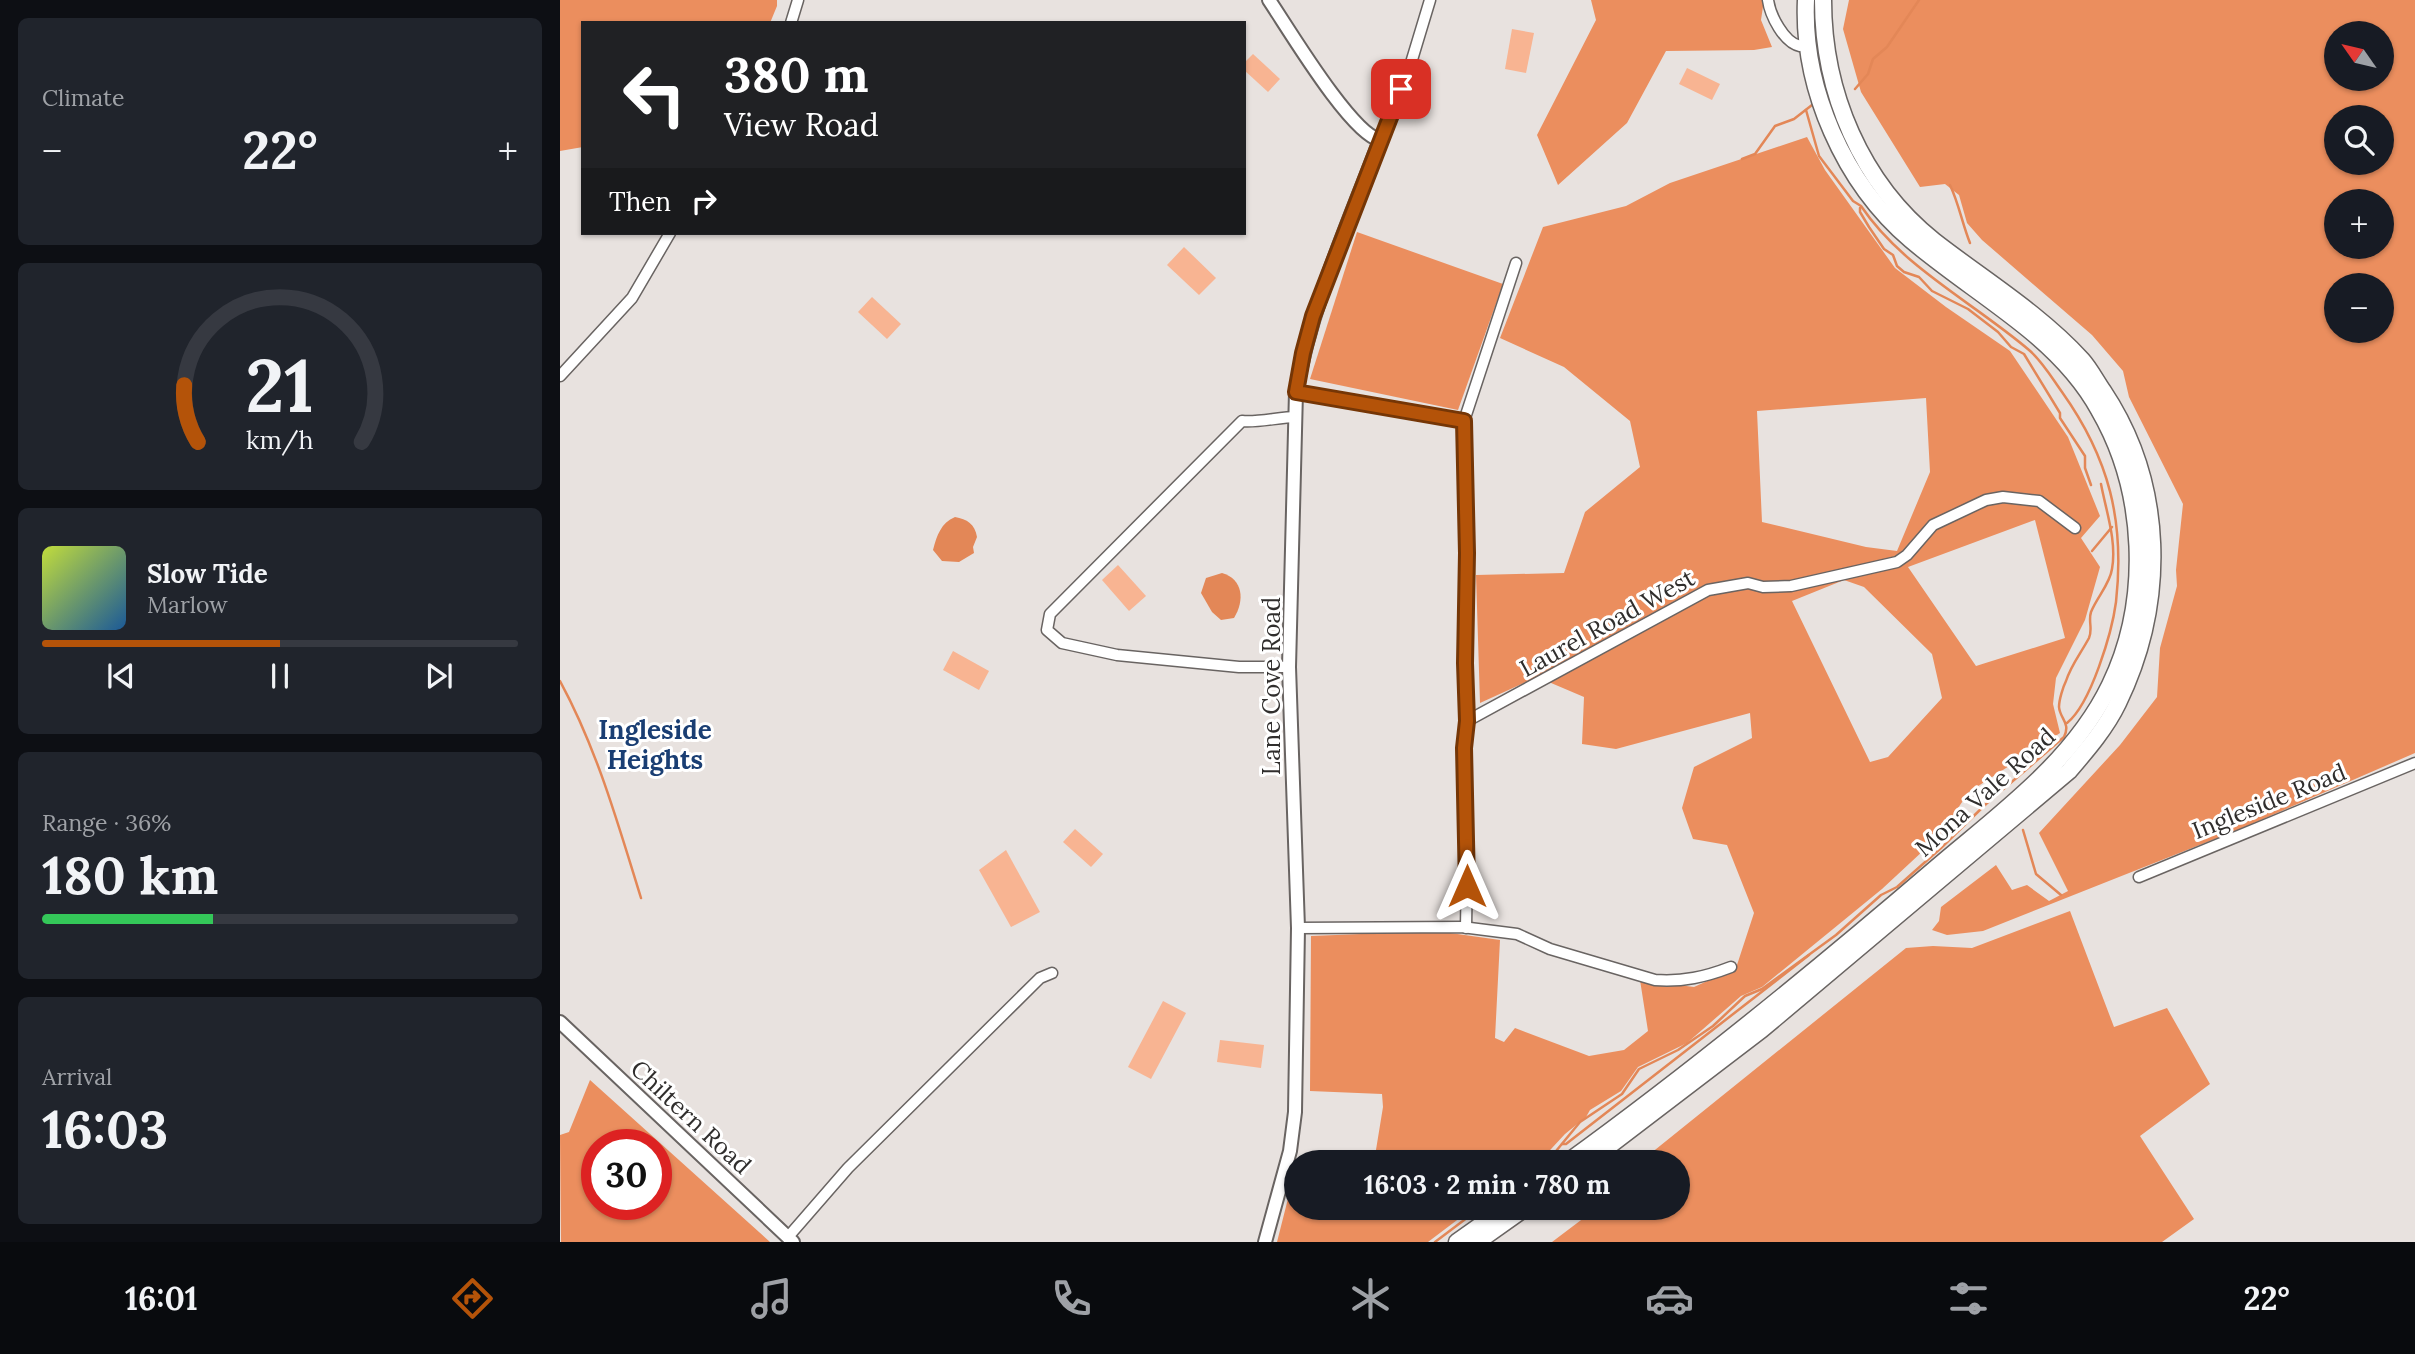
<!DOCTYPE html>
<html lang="en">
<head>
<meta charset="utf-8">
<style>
	:root { --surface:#171b24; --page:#20242c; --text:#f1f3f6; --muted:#9ea1a6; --line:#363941; --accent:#b45309 }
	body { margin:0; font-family:Lora,serif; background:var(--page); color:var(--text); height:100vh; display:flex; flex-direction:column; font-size:26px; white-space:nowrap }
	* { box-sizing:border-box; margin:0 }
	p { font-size:23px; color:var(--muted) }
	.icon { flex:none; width:38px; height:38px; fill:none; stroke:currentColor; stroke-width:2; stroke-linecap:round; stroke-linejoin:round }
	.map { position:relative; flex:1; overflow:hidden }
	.sheet { display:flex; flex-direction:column; gap:18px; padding:18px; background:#0d0f14; width:560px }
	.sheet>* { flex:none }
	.guide { position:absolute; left:21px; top:21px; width:665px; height:214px; border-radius:0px; box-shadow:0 2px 5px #0004; background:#202124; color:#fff; overflow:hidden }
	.needle { width:46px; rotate:304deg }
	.buttons { position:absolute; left:1764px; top:21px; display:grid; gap:14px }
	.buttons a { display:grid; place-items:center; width:70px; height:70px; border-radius:50%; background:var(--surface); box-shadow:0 2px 5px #0004; font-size:35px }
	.speed { position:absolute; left:21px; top:1129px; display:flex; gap:14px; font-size:35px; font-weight:700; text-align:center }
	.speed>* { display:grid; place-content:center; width:91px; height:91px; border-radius:50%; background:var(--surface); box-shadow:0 2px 5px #0004; line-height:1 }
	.speed .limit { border:10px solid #d22; background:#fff; color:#111 }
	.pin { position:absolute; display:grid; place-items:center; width:60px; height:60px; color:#fff; margin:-30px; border-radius:14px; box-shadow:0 4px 10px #0006 }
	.me { position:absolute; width:77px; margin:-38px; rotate:0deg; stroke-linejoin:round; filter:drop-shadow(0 0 5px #0008) }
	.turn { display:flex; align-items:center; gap:24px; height:147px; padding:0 28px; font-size:32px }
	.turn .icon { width:91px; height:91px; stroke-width:2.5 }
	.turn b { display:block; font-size:49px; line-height:60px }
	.then { display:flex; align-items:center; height:66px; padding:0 28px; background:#0003; gap:14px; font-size:26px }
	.big { font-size:52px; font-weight:700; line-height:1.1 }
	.sheet .card { flex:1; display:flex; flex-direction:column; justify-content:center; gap:10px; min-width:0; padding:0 24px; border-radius:10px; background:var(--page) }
	.sheet .dial { align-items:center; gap:0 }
	.dial svg { height:182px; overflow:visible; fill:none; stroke:var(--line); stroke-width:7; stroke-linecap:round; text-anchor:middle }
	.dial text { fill:var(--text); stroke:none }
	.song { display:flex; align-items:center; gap:21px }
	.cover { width:84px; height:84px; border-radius:10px; background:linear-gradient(135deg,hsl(70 70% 55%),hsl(210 70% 35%)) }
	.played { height:7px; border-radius:4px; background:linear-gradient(90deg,var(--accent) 50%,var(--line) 50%) }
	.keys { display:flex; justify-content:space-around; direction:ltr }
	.heat { display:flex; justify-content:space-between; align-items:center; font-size:38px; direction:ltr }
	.charge { height:10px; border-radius:5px; background:linear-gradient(90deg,#34c759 36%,var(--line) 0) }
	.trip { position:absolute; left:724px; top:1150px; width:406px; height:70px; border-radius:35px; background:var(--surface); box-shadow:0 2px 5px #0004; font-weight:700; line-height:70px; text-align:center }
	.tabs { display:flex; height:112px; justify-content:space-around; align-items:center; background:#090b0e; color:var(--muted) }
	.tabs .icon { width:49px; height:49px }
	.tabs .selected { color:var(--accent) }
	.tabs b { font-size:32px; color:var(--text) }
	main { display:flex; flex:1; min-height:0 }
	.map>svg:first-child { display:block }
	.green { fill:#f8b492 }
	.forest { fill:#eb8e5e; fill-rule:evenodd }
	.water { fill:#e38757 }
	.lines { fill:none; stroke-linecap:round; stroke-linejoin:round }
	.stream { stroke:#e38757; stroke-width:2.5 }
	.minor-casing { stroke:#696462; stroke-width:13 }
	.tertiary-casing { stroke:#696462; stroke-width:16 }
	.trunk-casing { stroke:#696462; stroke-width:19 }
	.minor { stroke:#fff; stroke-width:10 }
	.tertiary { stroke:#fff; stroke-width:12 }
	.trunk { stroke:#fff; stroke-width:16 }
	.route-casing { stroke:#753606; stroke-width:18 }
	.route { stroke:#b45309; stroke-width:12 }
	.labels { text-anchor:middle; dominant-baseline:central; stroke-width:6; stroke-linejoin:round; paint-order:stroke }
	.street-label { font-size:24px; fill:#302e2d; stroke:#fff }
	.neighbourhood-label { font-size:26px; font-weight:bold; fill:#1a3e73; stroke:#fff }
</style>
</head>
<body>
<main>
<section class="sheet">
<div class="card"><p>Climate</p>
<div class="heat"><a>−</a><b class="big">22°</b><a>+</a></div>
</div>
<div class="card dial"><svg viewBox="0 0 100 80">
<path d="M14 69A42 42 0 1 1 86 69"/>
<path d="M14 69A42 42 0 0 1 8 44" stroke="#b45309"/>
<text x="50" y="56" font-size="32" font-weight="700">21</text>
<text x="50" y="72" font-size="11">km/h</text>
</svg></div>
<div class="card">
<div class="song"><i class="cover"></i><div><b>Slow Tide</b><p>Marlow</p></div></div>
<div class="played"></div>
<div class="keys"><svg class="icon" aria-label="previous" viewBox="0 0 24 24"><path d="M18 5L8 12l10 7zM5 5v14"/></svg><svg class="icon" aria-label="pause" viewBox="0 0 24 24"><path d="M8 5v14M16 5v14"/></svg><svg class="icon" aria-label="next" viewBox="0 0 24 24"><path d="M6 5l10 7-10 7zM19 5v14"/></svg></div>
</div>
<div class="card"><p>Range · 36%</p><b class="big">180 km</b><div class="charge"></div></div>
<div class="card"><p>Arrival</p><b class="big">16:03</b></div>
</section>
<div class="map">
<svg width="1855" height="1242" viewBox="0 0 1855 1242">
	<rect width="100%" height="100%" fill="#e8e2df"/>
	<g class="green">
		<path d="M952,29L974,33L966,73L945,69Z"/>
		<path d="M693,54L720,79L708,92L684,70V63Z"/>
		<path d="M1127,68L1160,84L1152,100L1119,84Z"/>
		<path d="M624,247L656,278L639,295L607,265Z"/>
		<path d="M312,297L341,324L327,339L298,312Z"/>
		<path d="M558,565L586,596L569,611L542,580Z"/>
		<path d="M393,651L429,671L419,690L383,670Z"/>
		<path d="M515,829L543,854L531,867L503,842Z"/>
		<path d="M446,850L480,912L451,927L419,870Z"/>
		<path d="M603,1001L626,1013L591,1079L568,1067Z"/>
		<path d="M660,1040L704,1045L701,1068L657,1062Z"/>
	</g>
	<g class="forest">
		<path d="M0,0H217V6L210,23H23V147L0,151Z"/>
		<path d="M1031,0H1204L1201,20L1212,47L1194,50L1106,51L1067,123L998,185L977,135L1036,20Z"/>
		<path d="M1289,0H1855V753L1680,829L1423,931L1387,935L1372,930L1379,921L1381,907L1436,865L1452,890L1467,885L1489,901L1508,891L1479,833L1560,745L1597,697L1600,648L1617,586L1616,570L1623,504L1569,397L1563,371L1532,335L1422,240L1407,223L1399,195L1385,184L1360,187L1301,92L1283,29ZM1822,33V79H1776V33ZM1822,117V163H1776V117ZM1822,201V247H1776V201ZM1822,285V331H1776V285Z"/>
		<path d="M1247,137L1265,170L1335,268L1386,307L1450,351L1508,437L1540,516L1521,538L1540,567L1525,620L1496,678L1493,704L1500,733L1409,792L1378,837L1322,889L1202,987L1181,996L1127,1043L1078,1067L1061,1091L1030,1110L1026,1117L1005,1134L979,1162H814L823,1107L822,1094L750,1091L751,936L876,931L940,940L935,1038L944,1042L955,1028L1029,1056L1064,1050L1088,1031L1080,980L1134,987L1176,968L1194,913L1167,845L1133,839L1122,808L1134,767L1192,738L1190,713L1056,749L1022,744L1024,697L977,677L920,703L916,575L1004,573L1025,512L1080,467L1070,421L1004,367L940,338L983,227L1066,206L1110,183ZM1366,398L1370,472L1337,551L1306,547L1202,522L1197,411ZM1475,520L1505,638L1416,666L1348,567ZM1284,580L1304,587L1372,654L1382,698L1328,757L1310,762L1232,601Z"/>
		<path d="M797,232L943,284L898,410L750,379Z"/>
		<path d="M1510,911L1554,1027L1607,1008L1650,1084L1580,1136L1634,1219L1602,1242H992L1037,1208H1118V1162H1080L1346,948L1373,946L1412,948Z"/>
		<path d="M30,1080L210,1242H1L0,1135L9,1132ZM37,1144H96V1204H37Z"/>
		<path d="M735,1171L737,1208H913L868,1242H717Z"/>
	</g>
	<g class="water">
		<path d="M395,517C407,519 415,524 417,537L413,547L414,553L399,562L382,561L373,550C377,535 381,523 395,517Z"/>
		<path d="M662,573C683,579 685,600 674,618L661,620L652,612L641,593L646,578Z"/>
	</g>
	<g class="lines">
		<g class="stream">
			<path d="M1295,89L1308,74L1313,59L1327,47L1359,0"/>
			<path d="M1246,110L1259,156L1293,201L1301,206C1342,267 1414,303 1469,350C1482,361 1492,378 1502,392C1549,458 1565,521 1556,602C1552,632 1531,704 1507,723"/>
			<path d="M1182,159L1195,154L1215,126L1234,119L1252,105"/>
			<path d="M1390,185C1399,204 1402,223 1410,243"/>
			<path d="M1300,208V212L1309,227L1324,249L1333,255L1337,266L1344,272L1359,277L1372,291L1408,309L1438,332L1451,347L1464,354L1500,413V418L1525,456V468L1531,485"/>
			<path d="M1532,551L1552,527"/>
			<path d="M0,681C37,749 58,824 81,898"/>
			<path d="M1463,830L1476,874L1501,895"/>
			<path d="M1002,1144H1006L1249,955"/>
			<path d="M987,1162L1020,1122L1062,1094L1079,1069L1118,1050L1153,1026L1185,996L1202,989L1276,935L1321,895L1337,887L1381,848L1426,804L1504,737C1511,723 1500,719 1499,707C1499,700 1503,687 1506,681C1511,665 1521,653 1529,638C1533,629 1528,621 1531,612C1537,597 1550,584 1552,569C1557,541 1546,511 1541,484"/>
			<path d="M875,1242L920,1208"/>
		</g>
		<defs>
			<g id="minor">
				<path d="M1208,0C1210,15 1224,43 1240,46L1249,41"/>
				<path d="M231,23L238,0"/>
				<path d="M820,140L851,63L870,0"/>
				<path d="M0,376L72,298L110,233"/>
				<path d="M736,392L904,421"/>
				<path d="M729,667H679L557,655L502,643L487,630L490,614L682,421C696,423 720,417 736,417"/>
				<path d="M907,721L1148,590L1188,583L1203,587L1231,586L1337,562L1347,555L1373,525L1426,500L1443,497L1479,501L1515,528"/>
				<path d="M1579,877L1855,763"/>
				<path d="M738,928L902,927L957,934L990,949L1095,980C1123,982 1145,977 1171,967"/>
				<path d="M906,928L907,865L904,748L907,721L905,663L907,553L904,421L956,263"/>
				<path d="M228,1237L288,1168L480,978L492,973"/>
			</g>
			<g id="tertiary">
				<path d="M0,1022L233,1242"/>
				<path d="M705,1242L730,1151L735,1112L738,928L729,667L736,392C751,305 789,223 820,140C791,134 728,28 709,0"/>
			</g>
			<g id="trunk">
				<path d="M1008,1162C1135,1070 1257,970 1376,868C1439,814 1513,762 1550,685C1591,600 1586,491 1539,410C1522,379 1495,351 1468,329C1430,298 1389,272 1351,240C1284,183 1242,88 1246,0"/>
				<path d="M1028,1162L1201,1030L1509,771C1527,750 1546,728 1558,703C1607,602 1605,484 1543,391C1536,381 1530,369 1522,360C1479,313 1424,280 1374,241C1301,183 1263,92 1263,0"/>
				<path d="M897,1242L945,1208"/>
				<path d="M917,1242L965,1208"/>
			</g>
		</defs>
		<use href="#minor" class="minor-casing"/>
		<use href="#tertiary" class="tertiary-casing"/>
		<use href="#trunk" class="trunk-casing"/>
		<use href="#minor" class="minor"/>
		<use href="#tertiary" class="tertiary"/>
		<use href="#trunk" class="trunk"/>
	</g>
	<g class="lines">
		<defs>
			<path id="route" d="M841,89L753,316L743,353L736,392L904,421L907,553L905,663L907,721L904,748L907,886"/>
		</defs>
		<use href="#route" class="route-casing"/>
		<use href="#route" class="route"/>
	</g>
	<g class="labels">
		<g class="street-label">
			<text transform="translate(1047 623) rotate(-29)">Laurel Road West</text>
			<text transform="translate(711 686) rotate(-90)">Lane Cove Road</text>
			<text transform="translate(1425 792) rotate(-42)">Mona Vale Road</text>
			<text transform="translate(1709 801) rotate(-22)">Ingleside Road</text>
			<text transform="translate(131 1117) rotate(43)">Chiltern Road</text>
		</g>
		<g class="neighbourhood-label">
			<text x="95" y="729">Ingleside<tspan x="95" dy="30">Heights</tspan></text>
		</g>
	</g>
</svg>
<div class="buttons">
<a><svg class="needle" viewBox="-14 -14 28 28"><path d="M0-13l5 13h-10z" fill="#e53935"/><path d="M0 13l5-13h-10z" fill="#9ea1a6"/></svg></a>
<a><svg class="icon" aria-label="search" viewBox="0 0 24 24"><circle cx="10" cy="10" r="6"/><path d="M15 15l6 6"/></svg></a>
<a>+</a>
<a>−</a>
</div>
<div class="speed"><div class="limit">30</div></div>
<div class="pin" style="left:841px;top:89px;background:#d93025"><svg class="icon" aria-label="arrive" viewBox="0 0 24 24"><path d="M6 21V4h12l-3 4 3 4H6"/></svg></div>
<svg class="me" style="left:907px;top:886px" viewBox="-20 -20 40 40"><path d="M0-17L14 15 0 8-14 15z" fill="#b45309" stroke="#fff" stroke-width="4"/></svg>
<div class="trip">16:03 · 2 min · 780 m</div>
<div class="guide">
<div class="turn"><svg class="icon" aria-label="left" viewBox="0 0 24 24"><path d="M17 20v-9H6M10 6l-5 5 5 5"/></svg><div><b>380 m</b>View Road</div></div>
<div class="then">Then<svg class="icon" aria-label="right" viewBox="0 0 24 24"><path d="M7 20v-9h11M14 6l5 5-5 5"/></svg></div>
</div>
</div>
</main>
<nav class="tabs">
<b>16:01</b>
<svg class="icon selected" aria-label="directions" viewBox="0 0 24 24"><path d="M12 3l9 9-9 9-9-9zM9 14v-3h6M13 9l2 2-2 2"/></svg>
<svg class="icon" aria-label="music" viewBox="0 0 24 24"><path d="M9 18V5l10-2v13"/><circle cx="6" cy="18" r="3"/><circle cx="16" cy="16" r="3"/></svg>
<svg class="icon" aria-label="phone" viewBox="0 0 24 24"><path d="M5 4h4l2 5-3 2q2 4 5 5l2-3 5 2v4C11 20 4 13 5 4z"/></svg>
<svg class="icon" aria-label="climate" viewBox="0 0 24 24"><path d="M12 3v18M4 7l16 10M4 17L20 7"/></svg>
<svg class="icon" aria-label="car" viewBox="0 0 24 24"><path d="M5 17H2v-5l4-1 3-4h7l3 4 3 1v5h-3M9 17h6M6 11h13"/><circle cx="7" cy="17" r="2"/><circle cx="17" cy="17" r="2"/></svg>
<svg class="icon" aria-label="filters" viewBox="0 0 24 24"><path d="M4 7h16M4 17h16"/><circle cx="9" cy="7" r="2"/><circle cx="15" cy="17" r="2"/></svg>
<b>22°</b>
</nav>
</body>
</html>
